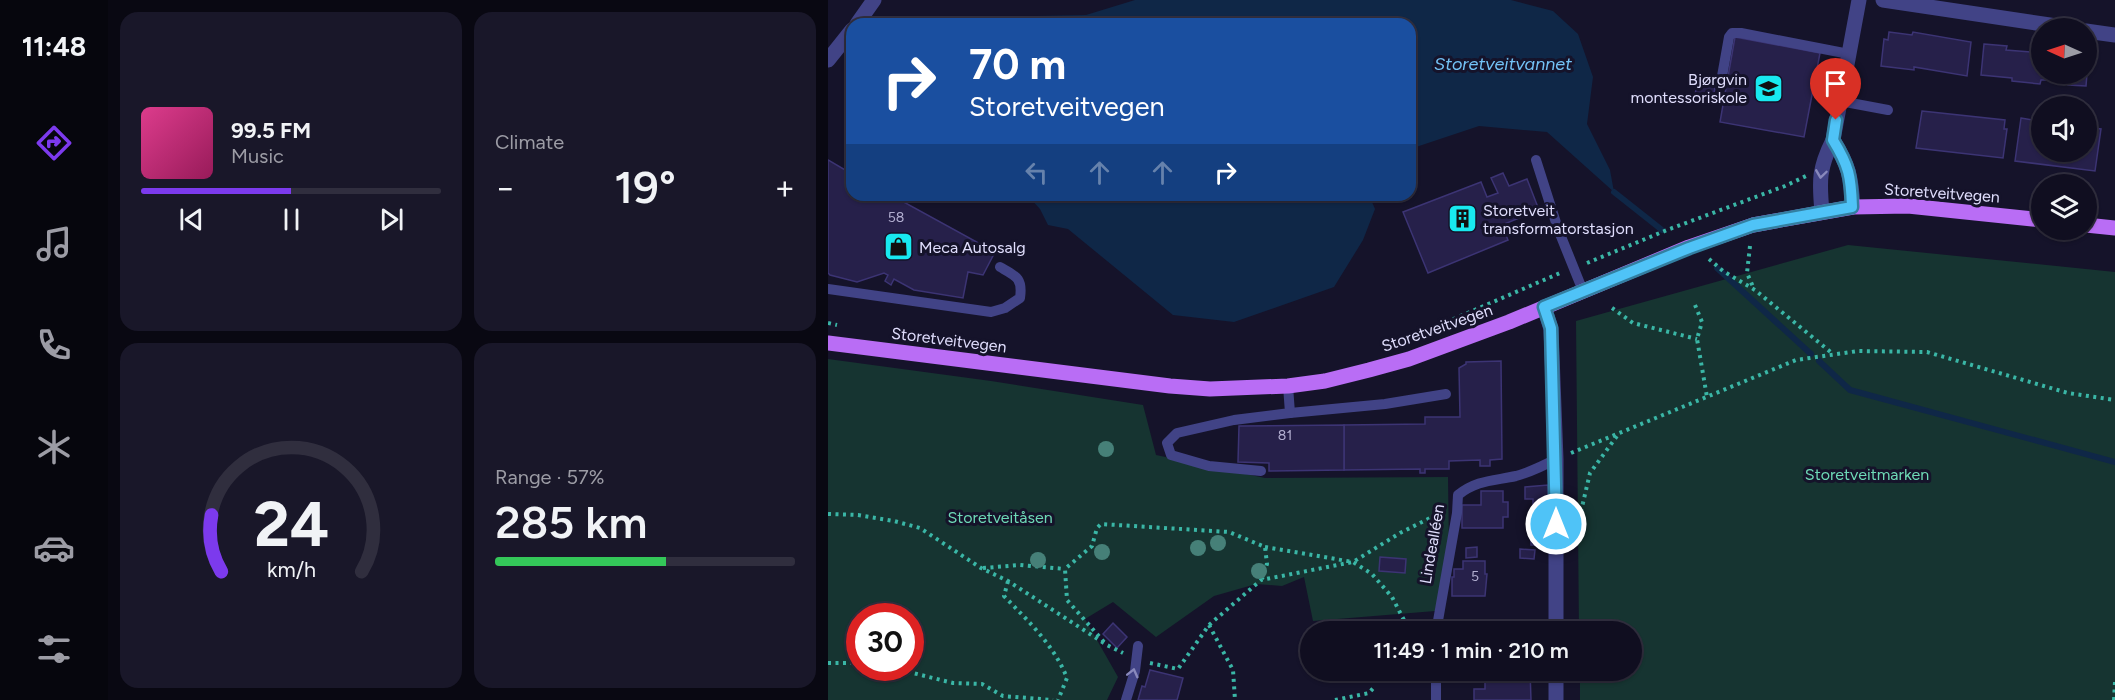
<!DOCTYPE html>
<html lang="en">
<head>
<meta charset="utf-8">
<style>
	:root { --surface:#100e20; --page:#191729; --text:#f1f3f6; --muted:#9c9ca5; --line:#302e3e; --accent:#7c3aed }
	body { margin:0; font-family:Figtree,sans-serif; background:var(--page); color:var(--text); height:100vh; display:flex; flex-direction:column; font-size:22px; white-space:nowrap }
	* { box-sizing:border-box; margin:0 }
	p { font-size:20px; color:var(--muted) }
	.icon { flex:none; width:33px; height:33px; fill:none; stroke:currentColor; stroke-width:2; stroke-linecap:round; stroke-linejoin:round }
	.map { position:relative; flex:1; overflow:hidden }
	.sheet { display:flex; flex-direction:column; gap:12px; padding:12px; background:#090812; width:720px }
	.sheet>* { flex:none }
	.banner { position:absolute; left:18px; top:18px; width:570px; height:183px; border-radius:18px; box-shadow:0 2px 4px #0004,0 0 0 2px var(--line); background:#1a4fa0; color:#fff; overflow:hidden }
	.needle { width:39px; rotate:273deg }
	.controls { position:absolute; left:1203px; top:18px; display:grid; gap:12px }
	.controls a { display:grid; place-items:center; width:66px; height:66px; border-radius:50%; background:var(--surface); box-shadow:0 2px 4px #0004,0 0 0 2px var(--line); font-size:30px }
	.speed { position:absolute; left:18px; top:603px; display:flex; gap:12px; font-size:30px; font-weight:700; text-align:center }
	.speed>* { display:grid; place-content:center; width:78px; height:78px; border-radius:50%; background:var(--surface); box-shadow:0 2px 4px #0004,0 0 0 2px var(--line); line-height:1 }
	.speed .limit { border:9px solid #d22; background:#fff; color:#111 }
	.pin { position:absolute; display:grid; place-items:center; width:51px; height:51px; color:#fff; margin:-62px -26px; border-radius:50% 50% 50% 0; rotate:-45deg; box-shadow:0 0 6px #0007 }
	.pin .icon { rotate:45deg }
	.me { position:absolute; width:66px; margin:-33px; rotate:0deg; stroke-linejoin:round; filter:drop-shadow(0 0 4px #0008) }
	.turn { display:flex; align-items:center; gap:21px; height:126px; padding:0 24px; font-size:27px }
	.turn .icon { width:78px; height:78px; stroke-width:2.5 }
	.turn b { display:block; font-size:42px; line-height:51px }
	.lanes { display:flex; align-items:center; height:57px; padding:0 24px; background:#0003; justify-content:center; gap:30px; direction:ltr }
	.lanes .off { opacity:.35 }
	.big { font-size:45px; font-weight:600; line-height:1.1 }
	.sheet .tile { flex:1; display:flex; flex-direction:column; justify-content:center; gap:9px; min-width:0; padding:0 21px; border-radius:18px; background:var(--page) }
	.sheet .dial { align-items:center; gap:0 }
	.dial svg { height:156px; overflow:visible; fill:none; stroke:var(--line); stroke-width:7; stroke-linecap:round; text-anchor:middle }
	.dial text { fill:var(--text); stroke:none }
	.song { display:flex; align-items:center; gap:18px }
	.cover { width:72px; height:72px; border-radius:9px; background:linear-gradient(135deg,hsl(330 70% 55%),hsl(330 70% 35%)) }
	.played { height:6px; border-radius:3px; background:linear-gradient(90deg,var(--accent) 50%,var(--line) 50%) }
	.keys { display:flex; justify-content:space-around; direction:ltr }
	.heat { display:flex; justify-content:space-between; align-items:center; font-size:33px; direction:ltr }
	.charge { height:9px; border-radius:4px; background:linear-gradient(90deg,#34c759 57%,var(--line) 0) }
	.sheet .tiles { flex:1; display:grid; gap:12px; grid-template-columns:repeat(2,1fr) }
	.trip { position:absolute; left:472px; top:621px; width:342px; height:60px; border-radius:30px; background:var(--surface); box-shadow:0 2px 4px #0004,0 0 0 2px var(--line); font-weight:600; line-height:60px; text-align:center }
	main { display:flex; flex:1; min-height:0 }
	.dock { display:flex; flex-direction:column; width:108px; justify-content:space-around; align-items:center; background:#06060d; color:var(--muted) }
	.dock .icon { width:42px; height:42px }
	.dock .active { color:var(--accent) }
	.dock b { font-size:27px; color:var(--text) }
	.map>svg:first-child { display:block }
	.green { fill:#163431; fill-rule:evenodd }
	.water { fill:#0f2747 }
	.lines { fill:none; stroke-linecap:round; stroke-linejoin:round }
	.stream { stroke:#0f2747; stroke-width:6 }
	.building { fill:#26204a; stroke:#3c3474; stroke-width:1.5 }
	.path { stroke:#3ab6a6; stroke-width:4; stroke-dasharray:3 4.5; stroke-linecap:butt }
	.lane { stroke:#414386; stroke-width:10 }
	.street { stroke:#414386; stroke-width:15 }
	.primary { stroke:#b96df5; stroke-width:15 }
	.tree { fill:#468078 }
	.oneway { stroke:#8989bc }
	.route-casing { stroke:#337fa1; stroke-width:15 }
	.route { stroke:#4fc3f7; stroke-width:10 }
	.labels { text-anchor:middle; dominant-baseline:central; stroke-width:6; stroke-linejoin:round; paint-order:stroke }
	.number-label { font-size:14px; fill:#b2aed0 }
	.poi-label { font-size:16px; fill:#e0defd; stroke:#15132a; text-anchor:start }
	.street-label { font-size:16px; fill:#e0defd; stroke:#15132a }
	.park-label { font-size:16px; fill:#6edab7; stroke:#15132a }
	.water-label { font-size:18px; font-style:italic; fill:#73c2f6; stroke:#15132a }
</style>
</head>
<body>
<main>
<nav class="dock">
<b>11:48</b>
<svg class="icon active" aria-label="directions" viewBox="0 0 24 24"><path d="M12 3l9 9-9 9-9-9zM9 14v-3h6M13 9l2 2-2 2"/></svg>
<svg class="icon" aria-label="music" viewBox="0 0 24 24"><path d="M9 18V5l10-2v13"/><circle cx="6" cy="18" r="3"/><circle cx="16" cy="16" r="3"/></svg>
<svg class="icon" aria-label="phone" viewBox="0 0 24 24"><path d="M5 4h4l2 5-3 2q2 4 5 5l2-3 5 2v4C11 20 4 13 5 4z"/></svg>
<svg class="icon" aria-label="climate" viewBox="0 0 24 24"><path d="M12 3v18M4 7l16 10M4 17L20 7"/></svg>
<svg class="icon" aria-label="car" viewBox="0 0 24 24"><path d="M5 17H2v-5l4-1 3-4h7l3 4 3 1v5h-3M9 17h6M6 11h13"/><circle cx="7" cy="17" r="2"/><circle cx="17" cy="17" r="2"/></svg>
<svg class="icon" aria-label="filters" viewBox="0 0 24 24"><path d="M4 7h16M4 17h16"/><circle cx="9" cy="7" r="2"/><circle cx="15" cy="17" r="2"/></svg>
</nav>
<section class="sheet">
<div class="tiles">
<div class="tile">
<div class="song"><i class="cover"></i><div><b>99.5 FM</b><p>Music</p></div></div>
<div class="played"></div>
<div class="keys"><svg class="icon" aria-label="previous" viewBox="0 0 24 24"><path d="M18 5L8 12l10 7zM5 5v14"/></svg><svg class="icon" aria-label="pause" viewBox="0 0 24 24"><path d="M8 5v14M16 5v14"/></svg><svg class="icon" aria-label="next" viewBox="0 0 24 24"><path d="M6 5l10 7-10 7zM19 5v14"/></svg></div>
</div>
<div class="tile"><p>Climate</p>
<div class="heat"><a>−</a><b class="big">19°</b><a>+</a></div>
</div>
<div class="tile dial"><svg viewBox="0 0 100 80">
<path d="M14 69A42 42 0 1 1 86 69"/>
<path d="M14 69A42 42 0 0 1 9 40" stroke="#7c3aed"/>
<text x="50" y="56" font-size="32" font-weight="700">24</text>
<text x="50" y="72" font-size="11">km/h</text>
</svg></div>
<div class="tile"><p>Range · 57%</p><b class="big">285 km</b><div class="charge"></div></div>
</div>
</section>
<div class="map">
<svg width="1287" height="700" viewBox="0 0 1287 700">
	<rect width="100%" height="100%" fill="#15132a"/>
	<g class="green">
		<path d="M1020,245L1287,272V700H752V671L804,670V632L751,631L748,321Z"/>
		<path d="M0,359L163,381L315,405L328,455L437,478L620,477L621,550L607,611L485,621L476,577L454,586L428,584L386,596L328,637L285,602L257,619L290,677L279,700H0ZM32,616H82V668H32Z"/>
	</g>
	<g class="water">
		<path d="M307,0H683L725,11L750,34L765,77L759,124L782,170L786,192L719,132L651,126L582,149V24H185L206,16L258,15Z"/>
		<path d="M199,195H541L547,209L535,240L506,287L406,322L345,315L240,229L220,225L212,209Z"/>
	</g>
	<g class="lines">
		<g class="stream">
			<path d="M786,192L834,230"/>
			<path d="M889,268L983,354"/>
			<path d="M991,361L1022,390L1287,462"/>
		</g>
	</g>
	<g class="building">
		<path d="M1061,32L1084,35L1085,32L1143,42L1139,76L1086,67V70L1053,66L1056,39L1060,40Z"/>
		<path d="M907,37L992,53L976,137L892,122Z"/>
		<path d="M1156,44L1179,46L1178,50L1214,53V74H1258V49H1261L1258,86L1240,85L1241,80H1213L1212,84L1184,81V78L1153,75Z"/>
		<path d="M870,79L888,82L884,104L866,100Z"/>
		<path d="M1094,111L1177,120L1176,129H1179L1175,158L1088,148Z"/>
		<path d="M1193,118L1210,121V126H1214V152H1258V127L1273,129L1267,171L1187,161Z"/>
		<path d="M0,160L24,174V195H63L167,252L155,275L140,272L135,298L86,290L66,279L63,285L57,281L60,275L56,273L29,282L2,275L0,273Z"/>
		<path d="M675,173L681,186L699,179L711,210L674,225L680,240L600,273L575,212L653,182L659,197L670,193L663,178Z"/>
		<path d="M673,361L674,459L662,460V466H652V460L621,461V469H597V473H592V469L516,470V425L597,424V417H632L631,368L638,364V362Z"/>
		<path d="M516,425V470L441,471V463L410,462L411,426Z"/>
		<path d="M720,485V508H705V499H697V487Z"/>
		<path d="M653,491H675V502H680V517H675V528H634V505H653Z"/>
		<rect x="703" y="532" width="10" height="13"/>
		<path d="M649,547V557L638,558V548Z"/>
		<path d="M692,549L707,550L706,559L692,558Z"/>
		<path d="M552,557L578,559L577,573L551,571Z"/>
		<path d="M635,561H657V574H659L657,596H624V577H626V569H635Z"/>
		<path d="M285,623L299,637L289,648L275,634Z"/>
		<path d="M702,628V632H613V629Z"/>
		<path d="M322,670L355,678L349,700H310L314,686L317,687Z"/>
		<path d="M657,670H702L703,700H646V689H657Z"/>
	</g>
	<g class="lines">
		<g class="path">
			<path d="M922,246L919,273L926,289"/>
			<path d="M881,259L895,271L927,290L1005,354"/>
			<path d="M759,263L839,230L957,186L978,176"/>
			<path d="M867,305L874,322L869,339L879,397"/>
			<path d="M784,308L805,323L869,339"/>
			<path d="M0,323L9,325"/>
			<path d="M577,340L732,273"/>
			<path d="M743,453L968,360L1030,351L1099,352L1240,393L1287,400"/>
			<path d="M0,514L30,515L66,521L92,528L153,568L180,581L279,645L295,653"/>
			<path d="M746,541L762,473L789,436"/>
			<path d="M437,547L525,562L544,574L564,597L578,624"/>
			<path d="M155,568L192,565L237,569"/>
			<path d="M180,581L176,596C200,621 226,645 239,678L230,700"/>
			<path d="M381,625L405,670L407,700"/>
			<path d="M276,642L239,600L237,569L264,546L269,528L273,524L401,532L437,547L439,564L434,579"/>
			<path d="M0,663H32"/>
			<path d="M322,663L350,669L381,625L433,580L525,562L572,533L608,515H614"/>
			<path d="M65,668L125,683L154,684L175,696L225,700"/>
			<path d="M507,700L541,693L547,686"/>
			<path d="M1286,700L1287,682"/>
		</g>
		<g class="lane">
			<path d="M893,82L901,37L904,33H913L1021,54"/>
			<path d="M1012,101L1060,110"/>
			<path d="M708,160L730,229L755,291"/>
			<path d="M0,289L163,312L177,308L192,298C195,278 188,276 172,267"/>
			<path d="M462,413L557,404L618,394"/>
			<path d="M433,471L381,466L343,455L339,443L349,433L406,420L462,413L460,386"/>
			<path d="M608,632L629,513L630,495C649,480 665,481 688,476C702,472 715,466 728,459"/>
			<path d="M608,670V700"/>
			<path d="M298,700L307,671L310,646"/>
		</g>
		<g class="street">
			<path d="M1055,0L1242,28"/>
			<path d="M29,24L46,0"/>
			<path d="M1258,31L1287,35"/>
			<path d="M0,60L24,30"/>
			<path d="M1005,140C1021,166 1023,176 1025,207"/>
			<path d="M994,212C991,180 991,168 1005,140L1031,0"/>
			<path d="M716,307L723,329L728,459V632"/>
			<path d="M728,670V700"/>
		</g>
		<g class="primary">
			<path d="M1258,225L1287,228"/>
			<path d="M0,343L342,386L382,389L460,386L497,381L541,370L581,359L681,322L861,247L925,225L1025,207L1080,206L1214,220"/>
		</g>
	</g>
	<g class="tree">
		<circle cx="278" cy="449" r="8"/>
		<circle cx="390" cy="543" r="8"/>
		<circle cx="370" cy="548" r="8"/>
		<circle cx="274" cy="552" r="8"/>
		<circle cx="210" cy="560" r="8"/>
		<circle cx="431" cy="571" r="8"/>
	</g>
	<defs><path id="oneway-chevron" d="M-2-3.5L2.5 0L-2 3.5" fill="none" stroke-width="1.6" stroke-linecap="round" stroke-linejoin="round" transform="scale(1.5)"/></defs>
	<g class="oneway">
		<use href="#oneway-chevron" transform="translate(993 174) rotate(98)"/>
		<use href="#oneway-chevron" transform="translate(305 673) rotate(-76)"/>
	</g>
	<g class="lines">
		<defs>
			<path id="route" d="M728,524L723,328L716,307L861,248L925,225L1024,207C1023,176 1021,166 1005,140L1008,120"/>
		</defs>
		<use href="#route" class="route-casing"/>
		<use href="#route" class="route"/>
	</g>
	<defs>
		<symbol id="school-square" viewBox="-11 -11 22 22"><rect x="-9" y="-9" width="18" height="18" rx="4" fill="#18e9f0" stroke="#15132a"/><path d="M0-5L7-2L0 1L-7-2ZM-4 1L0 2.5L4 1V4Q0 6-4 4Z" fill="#111"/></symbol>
		<symbol id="building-square" viewBox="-11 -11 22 22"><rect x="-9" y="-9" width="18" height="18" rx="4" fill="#18e9f0" stroke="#15132a"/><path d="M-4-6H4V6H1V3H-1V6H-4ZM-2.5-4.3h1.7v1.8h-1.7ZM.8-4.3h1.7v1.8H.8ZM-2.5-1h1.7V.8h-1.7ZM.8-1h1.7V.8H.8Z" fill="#111"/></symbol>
		<symbol id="shop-square" viewBox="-11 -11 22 22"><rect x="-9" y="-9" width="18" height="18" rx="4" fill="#18e9f0" stroke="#15132a"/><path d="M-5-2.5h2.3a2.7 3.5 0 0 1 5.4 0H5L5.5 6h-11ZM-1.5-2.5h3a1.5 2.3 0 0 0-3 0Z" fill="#111"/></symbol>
	</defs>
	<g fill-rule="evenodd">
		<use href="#school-square" x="924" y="72" width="33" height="33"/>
		<use href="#building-square" x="618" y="202" width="33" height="33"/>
		<use href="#shop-square" x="54" y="230" width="33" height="33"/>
	</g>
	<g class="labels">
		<g class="number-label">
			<text x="68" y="217">58</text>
			<text x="457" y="435">81</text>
			<text x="647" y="576">5</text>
		</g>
		<g class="poi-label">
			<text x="919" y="79" text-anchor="end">Bjørgvin<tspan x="919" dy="18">montessoriskole</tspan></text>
			<text x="655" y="210">Storetveit<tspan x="655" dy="18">transformatorstasjon</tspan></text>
			<text x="91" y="247">Meca Autosalg</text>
		</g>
		<g class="street-label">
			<text transform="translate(1114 193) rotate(4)">Storetveitvegen</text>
			<text transform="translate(609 328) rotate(-19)">Storetveitvegen</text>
			<text transform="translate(121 340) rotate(7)">Storetveitvegen</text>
			<text transform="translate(604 544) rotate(-80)">Lindealléen</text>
		</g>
		<g class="park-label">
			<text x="1039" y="474">Storetveitmarken</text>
			<text x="172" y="517">Storetveitåsen</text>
		</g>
		<g class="water-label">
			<text x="675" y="64">Storetveitvannet</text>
		</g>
	</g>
</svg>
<div class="controls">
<a><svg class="needle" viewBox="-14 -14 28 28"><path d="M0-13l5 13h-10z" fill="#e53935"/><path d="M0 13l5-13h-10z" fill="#9c9ca5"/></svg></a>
<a><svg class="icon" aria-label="sound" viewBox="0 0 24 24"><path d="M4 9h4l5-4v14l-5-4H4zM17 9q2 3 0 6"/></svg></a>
<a><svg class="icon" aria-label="layers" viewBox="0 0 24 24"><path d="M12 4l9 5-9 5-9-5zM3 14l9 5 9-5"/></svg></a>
</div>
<div class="speed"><div class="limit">30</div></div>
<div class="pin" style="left:1008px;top:120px;background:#d93025"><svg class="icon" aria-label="arrive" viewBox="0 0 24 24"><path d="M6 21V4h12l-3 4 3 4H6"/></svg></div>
<svg class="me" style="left:728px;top:524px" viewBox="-20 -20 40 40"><circle r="17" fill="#4fc3f7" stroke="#fff" stroke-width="3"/><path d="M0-11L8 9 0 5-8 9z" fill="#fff"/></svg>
<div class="trip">11:49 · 1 min · 210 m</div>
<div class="banner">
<div class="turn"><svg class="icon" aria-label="right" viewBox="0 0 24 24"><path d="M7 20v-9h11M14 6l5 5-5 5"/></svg><div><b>70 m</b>Storetveitvegen</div></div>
<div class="lanes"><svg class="icon off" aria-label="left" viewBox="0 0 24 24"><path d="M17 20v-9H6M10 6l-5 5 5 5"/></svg><svg class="icon off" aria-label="ahead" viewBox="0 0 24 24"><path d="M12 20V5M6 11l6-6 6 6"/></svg><svg class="icon off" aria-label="ahead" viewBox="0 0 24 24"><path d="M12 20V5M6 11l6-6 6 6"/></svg><svg class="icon" aria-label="right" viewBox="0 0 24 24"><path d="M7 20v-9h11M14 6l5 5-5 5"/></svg></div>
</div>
</div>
</main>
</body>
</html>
